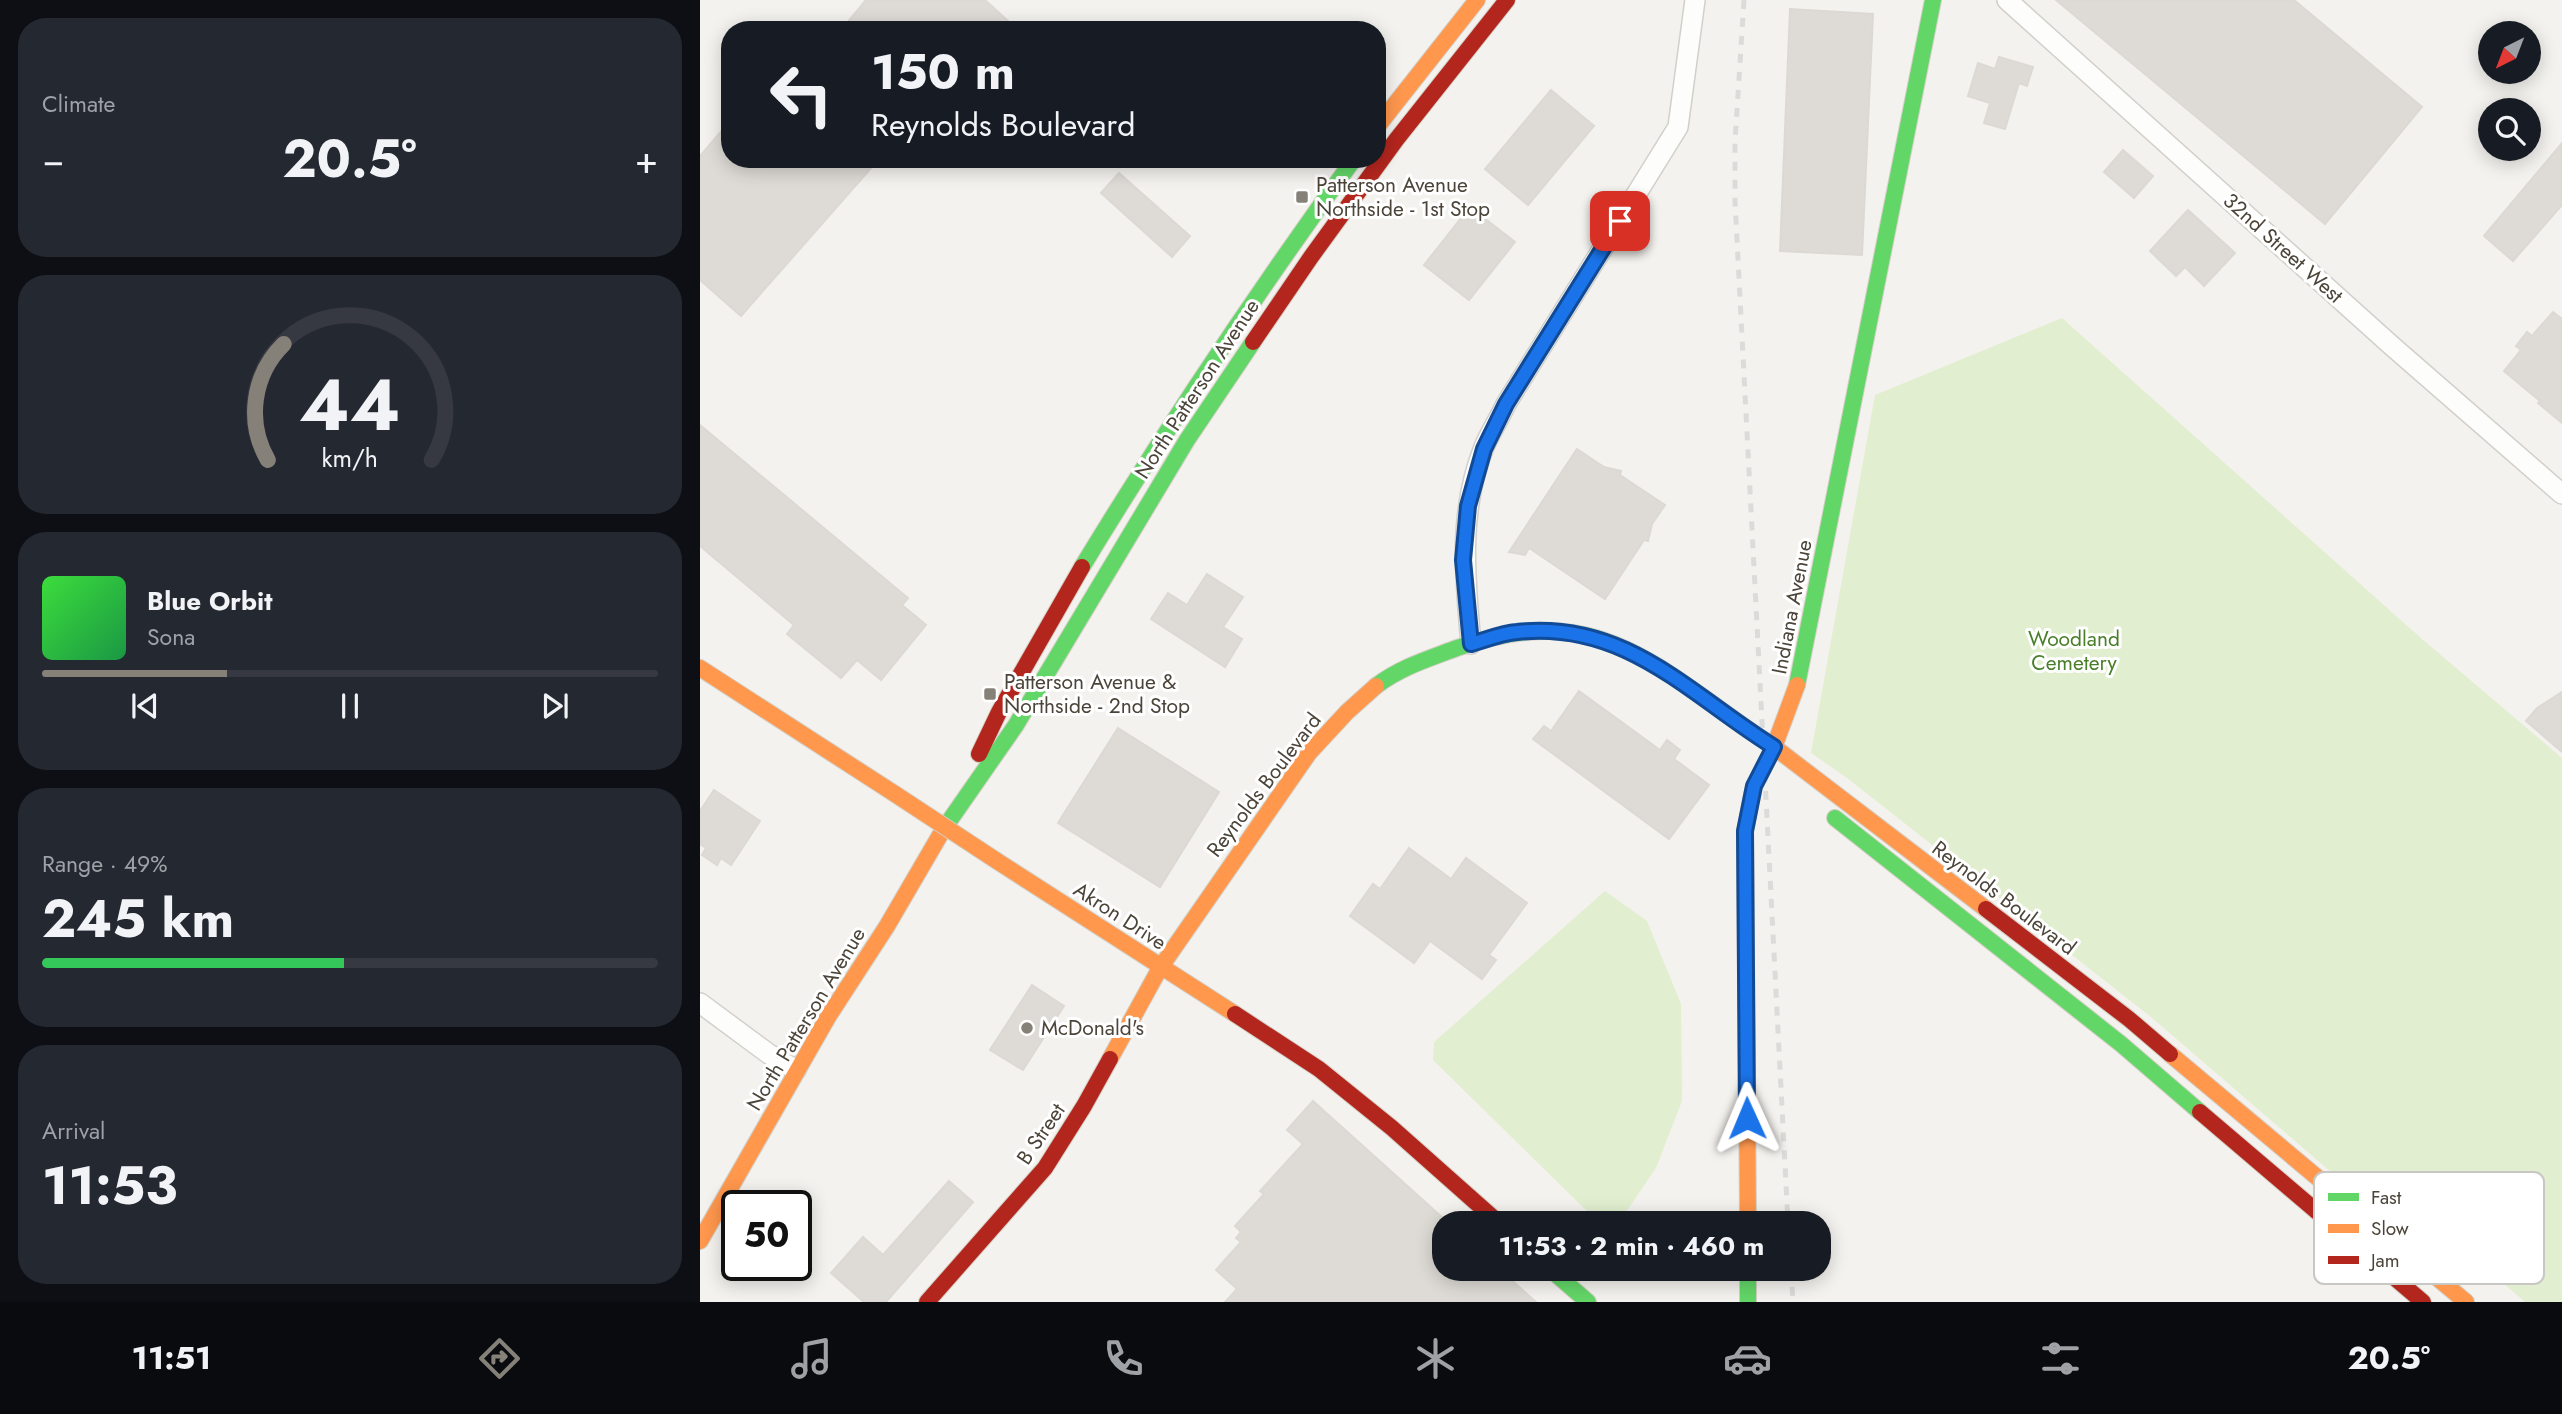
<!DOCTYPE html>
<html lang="en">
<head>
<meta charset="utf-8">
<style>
	:root { --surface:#171b24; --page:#242831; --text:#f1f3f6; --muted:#9ea1a6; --line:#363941; --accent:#868178 }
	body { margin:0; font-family:Jost,sans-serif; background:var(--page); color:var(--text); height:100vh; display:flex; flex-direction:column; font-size:26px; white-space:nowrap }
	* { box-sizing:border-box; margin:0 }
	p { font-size:23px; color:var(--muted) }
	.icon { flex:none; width:38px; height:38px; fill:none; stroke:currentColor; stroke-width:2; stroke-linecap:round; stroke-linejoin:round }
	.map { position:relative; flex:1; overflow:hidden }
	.details { display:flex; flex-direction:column; gap:18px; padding:18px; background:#0d0f14; width:700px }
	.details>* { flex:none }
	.hud { position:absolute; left:21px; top:21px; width:665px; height:147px; border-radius:28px; box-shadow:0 4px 18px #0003; background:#171b24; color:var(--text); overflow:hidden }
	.needle { width:46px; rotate:222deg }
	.controls { position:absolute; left:1778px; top:21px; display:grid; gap:14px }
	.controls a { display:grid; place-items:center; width:63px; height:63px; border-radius:50%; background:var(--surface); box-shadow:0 4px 18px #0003; font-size:35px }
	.speed { position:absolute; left:21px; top:1190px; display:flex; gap:14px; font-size:35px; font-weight:700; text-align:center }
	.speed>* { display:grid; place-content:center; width:91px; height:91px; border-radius:50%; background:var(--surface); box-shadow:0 4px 18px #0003; line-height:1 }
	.speed .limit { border:4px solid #111; border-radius:10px; background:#fff; color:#111 }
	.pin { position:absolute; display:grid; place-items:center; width:60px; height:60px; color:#fff; margin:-30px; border-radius:14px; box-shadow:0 4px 10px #0006 }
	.me { position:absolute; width:77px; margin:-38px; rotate:359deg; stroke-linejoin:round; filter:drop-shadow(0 0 5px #0008) }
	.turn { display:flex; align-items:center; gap:24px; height:147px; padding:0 35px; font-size:32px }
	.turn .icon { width:91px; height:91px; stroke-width:2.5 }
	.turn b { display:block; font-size:49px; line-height:60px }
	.big { font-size:52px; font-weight:700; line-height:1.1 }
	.details .card { flex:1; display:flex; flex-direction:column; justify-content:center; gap:10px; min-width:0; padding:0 24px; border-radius:28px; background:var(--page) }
	.details .dial { align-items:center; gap:0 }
	.dial svg { height:182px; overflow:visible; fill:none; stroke:var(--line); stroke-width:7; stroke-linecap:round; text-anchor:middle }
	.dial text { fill:var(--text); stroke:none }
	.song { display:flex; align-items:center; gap:21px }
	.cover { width:84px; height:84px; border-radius:10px; background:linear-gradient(135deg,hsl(120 70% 55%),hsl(140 70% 35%)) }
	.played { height:7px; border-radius:4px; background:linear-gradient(90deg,var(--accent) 30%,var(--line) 30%) }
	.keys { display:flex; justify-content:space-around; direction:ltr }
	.heat { display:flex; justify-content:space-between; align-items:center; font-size:38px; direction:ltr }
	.charge { height:10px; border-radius:5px; background:linear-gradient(90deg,#34c759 49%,var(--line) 0) }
	.trip { position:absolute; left:732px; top:1211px; width:399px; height:70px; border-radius:28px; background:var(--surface); box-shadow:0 4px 18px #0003; font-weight:700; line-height:70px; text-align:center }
	.tabs { display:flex; height:112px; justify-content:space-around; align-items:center; background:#090b0e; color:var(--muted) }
	.tabs .icon { width:49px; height:49px }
	.tabs .current { color:var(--accent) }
	.tabs b { font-size:32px; color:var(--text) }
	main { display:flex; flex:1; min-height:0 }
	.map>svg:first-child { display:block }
	.green { fill:#e1eecf }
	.building { fill:#dedbd6; stroke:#dcd9d4; stroke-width:2 }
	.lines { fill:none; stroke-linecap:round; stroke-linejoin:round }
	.street-casing { stroke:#d2d0cb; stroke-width:22 }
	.fast-casing { stroke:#d3cfc5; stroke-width:18 }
	.slow-casing { stroke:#d3cfc5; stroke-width:18 }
	.jam-casing { stroke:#d3cfc5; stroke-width:18 }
	.street { stroke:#fdfdfc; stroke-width:19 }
	.fast { stroke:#63d668; stroke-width:16 }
	.slow { stroke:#ff974d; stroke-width:16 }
	.jam { stroke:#b3261e; stroke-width:16 }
	.rail { stroke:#dbdbda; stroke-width:5; stroke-dasharray:9 9; stroke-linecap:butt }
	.slow-bridge-casing { stroke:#d3cfc5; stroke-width:18; stroke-linecap:butt }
	.slow-bridge { stroke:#ff974d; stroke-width:16 }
	.route-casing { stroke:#114b97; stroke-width:18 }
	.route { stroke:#1a73e8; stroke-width:12 }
	.poi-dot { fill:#868178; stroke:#fff; stroke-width:2.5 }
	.labels { text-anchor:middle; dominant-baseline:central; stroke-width:6; stroke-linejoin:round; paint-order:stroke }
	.poi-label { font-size:21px; fill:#4b4439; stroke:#fff; text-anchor:start }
	.street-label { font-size:21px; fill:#4b4439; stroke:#fff }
	.park-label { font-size:21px; fill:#4a7f2a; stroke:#fff }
	.key { fill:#fff; stroke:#c9c7c4; stroke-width:2 }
	.key-label { font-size:19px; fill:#4b4439 }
</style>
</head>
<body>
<main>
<section class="details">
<div class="card"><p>Climate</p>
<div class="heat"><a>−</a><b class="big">20.5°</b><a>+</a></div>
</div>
<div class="card dial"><svg viewBox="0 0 100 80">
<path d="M14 69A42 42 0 1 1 86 69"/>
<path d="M14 69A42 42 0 0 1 21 18" stroke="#868178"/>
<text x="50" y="56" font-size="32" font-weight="700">44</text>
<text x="50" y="72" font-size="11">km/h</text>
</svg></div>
<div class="card">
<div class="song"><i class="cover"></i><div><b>Blue Orbit</b><p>Sona</p></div></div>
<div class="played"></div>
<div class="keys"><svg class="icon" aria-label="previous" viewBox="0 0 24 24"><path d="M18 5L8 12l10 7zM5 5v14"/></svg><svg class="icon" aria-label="pause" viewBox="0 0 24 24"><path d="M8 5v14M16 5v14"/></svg><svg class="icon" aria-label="next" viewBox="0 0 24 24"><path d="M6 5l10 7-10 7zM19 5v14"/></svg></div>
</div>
<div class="card"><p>Range · 49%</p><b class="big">245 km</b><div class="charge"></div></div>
<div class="card"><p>Arrival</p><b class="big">11:53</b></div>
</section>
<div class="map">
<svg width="1862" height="1302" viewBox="0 0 1862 1302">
	<rect width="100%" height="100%" fill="#f4f2ee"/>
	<g class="green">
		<path d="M1362,318L1722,639L1862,758V1302H1825L1731,1221L1711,1241L1451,1017L1147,778L1111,753L1175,395Z"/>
		<path d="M905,891L947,921L981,1004L982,1101L956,1168L928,1209L914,1223H899L733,1060L734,1042Z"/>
	</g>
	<g class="building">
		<path d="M166,0H285L318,30H141Z"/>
		<path d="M1356,0H1594L1722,107L1625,224Z"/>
		<path d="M1090,9L1173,14L1162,255L1080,251Z"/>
		<path d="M1299,57L1333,67L1327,86L1319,83L1305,129L1284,123L1290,103L1268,96L1278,63L1295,69Z"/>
		<path d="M851,90L894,126L828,205L785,169Z"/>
		<path d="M30,121V159H179L41,316L0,280V156Z"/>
		<path d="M1862,143V205L1813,261L1784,236Z"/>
		<path d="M1423,150L1453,176L1434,198L1404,172Z"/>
		<path d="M419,173L490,236L472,257L401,193Z"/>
		<path d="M770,207L815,242L769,300L724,265Z"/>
		<path d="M1488,210L1535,253L1504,286L1485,267L1476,276L1450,251Z"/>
		<path d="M1853,312L1862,319V423L1838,403L1840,401L1804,371L1821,350L1816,346L1827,332L1832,336Z"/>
		<path d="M0,425L208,598L202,605L226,625L181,680L157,660L141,678L87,634L94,625L0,546Z"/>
		<path d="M877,449L904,467L921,471L920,475L965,505L952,524L948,541L944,540L905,599L829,548L825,555L809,552Z"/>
		<path d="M507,574L543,597L523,627L542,639L525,667L451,619L468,593L487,605Z"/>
		<path d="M879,691L960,750L967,740L980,750L974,759L1009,785L969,839L833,739L844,726L851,731Z"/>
		<path d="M1862,692V752L1826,721L1837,708Z"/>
		<path d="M418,728L519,792L460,887L358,823Z"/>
		<path d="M14,790L60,821L31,865L21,858L17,865L2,855L6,848L0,844V811Z"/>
		<path d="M709,848L751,879L766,858L827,903L789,955L796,960L782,979L730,941L714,963L650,916L673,884L680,889Z"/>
		<path d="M332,985L364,1006L323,1070L290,1050Z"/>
		<path d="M613,1101L744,1219V1269H799L836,1302H525L537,1289L516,1270L541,1242L536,1238L541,1232L535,1226L564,1194L560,1191L603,1144L587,1130Z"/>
		<path d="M249,1181L273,1202L186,1302H164L131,1273L163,1237L183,1255Z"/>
	</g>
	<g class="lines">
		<defs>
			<g id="street">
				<path d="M1307,0L1692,346L1862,494"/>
				<path d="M771,644C765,577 758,512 784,447C790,433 799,419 806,404L978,127L995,0"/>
				<path d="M0,1003L69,1054L96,1070"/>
			</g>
			<g id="fast">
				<path d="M382,567C467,427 558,291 654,159"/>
				<path d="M1097,685L1233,0"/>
				<path d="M676,686C701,667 728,659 757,648C888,603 942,654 1043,726"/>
				<path d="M1135,818L1421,1044L1500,1112"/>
				<path d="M243,830L316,725L487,440L553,342"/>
				<path d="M850,1269L888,1302"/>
				<path d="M1048,1269V1302"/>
			</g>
			<g id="slow">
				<path d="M677,127L777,0"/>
				<path d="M0,668L195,794"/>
				<path d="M1043,726L1074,747L1286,909"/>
				<path d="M297,861L535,1014"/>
				<path d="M1470,1054L1766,1302"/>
				<path d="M410,1059L460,968L609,753L647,712L676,686"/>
				<path d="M1048,1223L1045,831L1054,786L1074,747L1097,685"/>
				<path d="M0,1241L128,1017L187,926L243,830"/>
			</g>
			<g id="jam">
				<path d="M553,342L611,257L696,140L807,0"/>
				<path d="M279,754L299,712L382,567"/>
				<path d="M1286,909L1429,1019L1470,1054"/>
				<path d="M535,1014L619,1069L692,1128L799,1223"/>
				<path d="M1500,1112L1723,1302"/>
				<path d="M227,1302L345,1168L384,1106L410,1059"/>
			</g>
		</defs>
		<use href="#street" class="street-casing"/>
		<use href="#fast" class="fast-casing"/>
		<use href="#slow" class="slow-casing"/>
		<use href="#jam" class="jam-casing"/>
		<use href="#street" class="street"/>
		<use href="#fast" class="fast"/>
		<use href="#slow" class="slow"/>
		<use href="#jam" class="jam"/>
		<g class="rail">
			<path d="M1044,0L1035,142V201L1088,1223"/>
			<path d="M1091,1269L1093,1302"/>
		</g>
		<defs>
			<path id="slow-bridge" d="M195,794L297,861"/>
		</defs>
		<use href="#slow-bridge" class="slow-bridge-casing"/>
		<use href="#slow-bridge" class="slow-bridge"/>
	</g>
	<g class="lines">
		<defs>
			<path id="route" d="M920,221L806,404L784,449L768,506L763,560L771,644C785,640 802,633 817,632C926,620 990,695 1074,747L1054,786L1045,831L1047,1118"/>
		</defs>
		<use href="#route" class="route-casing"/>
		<use href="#route" class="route"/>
	</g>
	<g class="poi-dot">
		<rect x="595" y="190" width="14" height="14" rx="3.5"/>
		<rect x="283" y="687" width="14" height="14" rx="3.5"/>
		<circle cx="327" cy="1028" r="7"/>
	</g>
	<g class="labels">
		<g class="poi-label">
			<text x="616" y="185">Patterson Avenue<tspan x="616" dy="24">Northside - 1st Stop</tspan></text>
			<text x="304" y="682">Patterson Avenue &amp;<tspan x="304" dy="24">Northside - 2nd Stop</tspan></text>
			<text x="341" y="1028">McDonald's</text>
		</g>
		<g class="street-label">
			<text transform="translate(1583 248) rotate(42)">32nd Street West</text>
			<text transform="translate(497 389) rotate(-57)">North Patterson Avenue</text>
			<text transform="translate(1092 607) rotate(-79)">Indiana Avenue</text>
			<text transform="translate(564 785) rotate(-53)">Reynolds Boulevard</text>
			<text transform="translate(1304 898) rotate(37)">Reynolds Boulevard</text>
			<text transform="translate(420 916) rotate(33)">Akron Drive</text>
			<text transform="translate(106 1019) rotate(-59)">North Patterson Avenue</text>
			<text transform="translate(341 1134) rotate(-56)">B Street</text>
		</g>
		<g class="park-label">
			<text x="1374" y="639">Woodland<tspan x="1374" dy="24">Cemetery</tspan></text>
		</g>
	</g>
	<rect x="1614" y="1172" width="230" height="112" rx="10" class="key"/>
	<rect x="1628" y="1193" width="31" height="8" fill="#63d668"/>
	<rect x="1628" y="1224" width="31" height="9" fill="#ff974d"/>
	<rect x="1628" y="1256" width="31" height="8" fill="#b3261e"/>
	<g class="key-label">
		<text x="1671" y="1204">Fast</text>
		<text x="1671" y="1235">Slow</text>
		<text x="1671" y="1267">Jam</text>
	</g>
</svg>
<div class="controls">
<a><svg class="needle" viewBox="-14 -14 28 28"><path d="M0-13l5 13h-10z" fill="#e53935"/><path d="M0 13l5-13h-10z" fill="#9ea1a6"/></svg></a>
<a><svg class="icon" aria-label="search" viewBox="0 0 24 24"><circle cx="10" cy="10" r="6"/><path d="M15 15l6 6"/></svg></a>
</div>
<div class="speed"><div class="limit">50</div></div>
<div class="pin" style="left:920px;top:221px;background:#d93025"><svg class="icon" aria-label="arrive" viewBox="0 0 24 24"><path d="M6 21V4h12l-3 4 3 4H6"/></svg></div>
<svg class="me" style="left:1047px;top:1118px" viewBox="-20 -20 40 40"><path d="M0-17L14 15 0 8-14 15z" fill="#1a73e8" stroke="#fff" stroke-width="4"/></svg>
<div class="trip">11:53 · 2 min · 460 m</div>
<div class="hud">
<div class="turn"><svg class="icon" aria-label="left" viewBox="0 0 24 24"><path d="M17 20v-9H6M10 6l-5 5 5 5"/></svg><div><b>150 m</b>Reynolds Boulevard</div></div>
</div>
</div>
</main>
<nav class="tabs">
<b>11:51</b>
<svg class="icon current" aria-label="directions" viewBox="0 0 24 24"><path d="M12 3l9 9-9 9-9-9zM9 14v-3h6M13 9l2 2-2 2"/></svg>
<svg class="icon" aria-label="music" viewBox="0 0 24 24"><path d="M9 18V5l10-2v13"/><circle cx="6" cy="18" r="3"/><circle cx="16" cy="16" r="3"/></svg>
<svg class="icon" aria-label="phone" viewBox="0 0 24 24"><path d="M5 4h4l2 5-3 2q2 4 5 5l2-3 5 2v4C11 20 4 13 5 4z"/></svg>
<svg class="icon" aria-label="climate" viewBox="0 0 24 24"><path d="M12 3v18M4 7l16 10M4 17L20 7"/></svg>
<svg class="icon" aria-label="car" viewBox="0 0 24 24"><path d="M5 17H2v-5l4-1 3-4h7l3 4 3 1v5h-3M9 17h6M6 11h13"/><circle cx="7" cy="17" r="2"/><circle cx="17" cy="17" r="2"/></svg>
<svg class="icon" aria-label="filters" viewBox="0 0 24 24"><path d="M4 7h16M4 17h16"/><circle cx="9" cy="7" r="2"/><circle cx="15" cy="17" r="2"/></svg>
<b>20.5°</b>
</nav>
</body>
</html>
